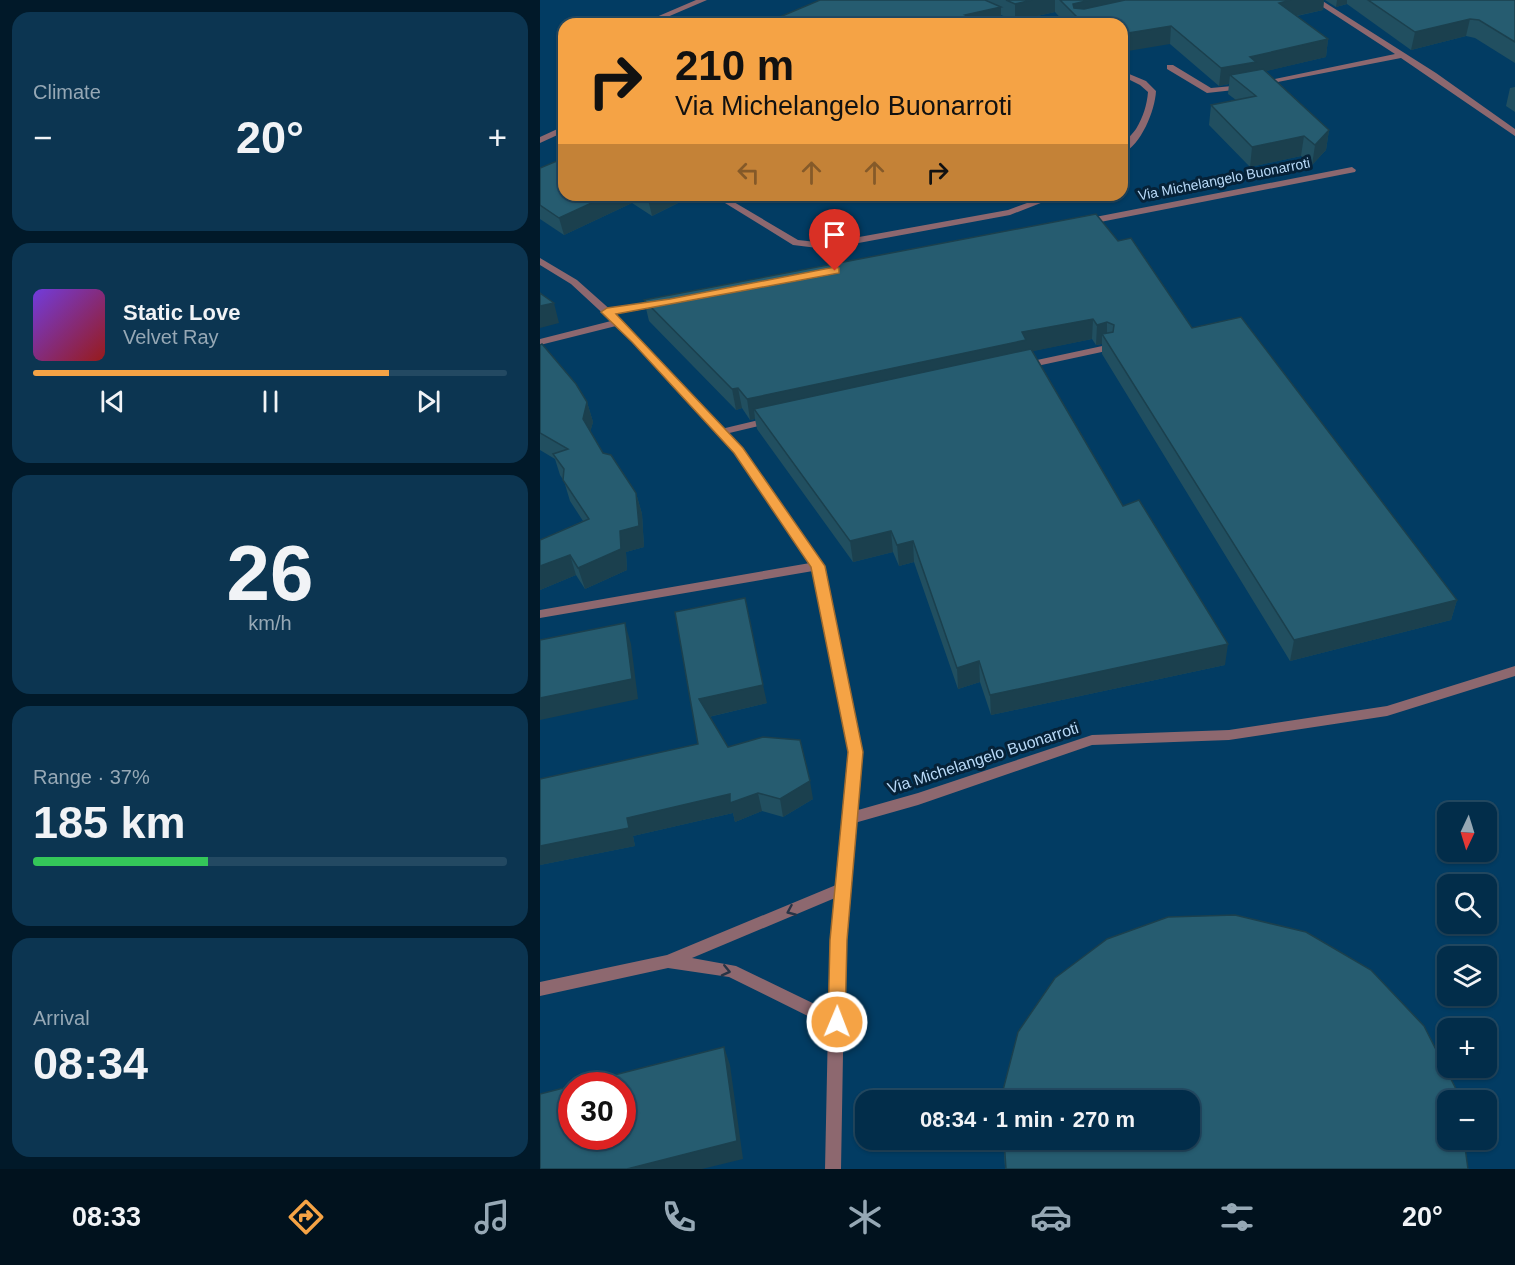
<!DOCTYPE html>
<html lang="en">
<head>
<meta charset="utf-8">
<style>
	:root { --surface:#022d4a; --page:#0c3551; --text:#f1f3f6; --muted:#96a8b5; --line:#234962; --accent:#f5a345 }
	body { margin:0; font-family:Arial,sans-serif; background:var(--page); color:var(--text); height:100vh; display:flex; flex-direction:column; font-size:22px; white-space:nowrap }
	* { box-sizing:border-box; margin:0 }
	p { font-size:20px; color:var(--muted) }
	.icon { flex:none; width:33px; height:33px; fill:none; stroke:currentColor; stroke-width:2; stroke-linecap:round; stroke-linejoin:round }
	.map { position:relative; flex:1; overflow:hidden }
	.drawer { display:flex; flex-direction:column; gap:12px; padding:12px; background:#011929; width:540px }
	.drawer>* { flex:none }
	.banner { position:absolute; left:18px; top:18px; width:570px; height:183px; border-radius:18px; box-shadow:0 2px 4px #0004,0 0 0 2px var(--line); background:#f5a345; color:#111; overflow:hidden }
	.needle { width:39px; rotate:184deg }
	.buttons { position:absolute; left:897px; top:802px; display:grid; gap:12px }
	.buttons a { display:grid; place-items:center; width:60px; height:60px; border-radius:12px; background:var(--surface); box-shadow:0 2px 4px #0004,0 0 0 2px var(--line); font-size:30px }
	.speed { position:absolute; left:18px; top:1072px; display:flex; gap:12px; font-size:30px; font-weight:700; text-align:center }
	.speed>* { display:grid; place-content:center; width:78px; height:78px; border-radius:50%; background:var(--surface); box-shadow:0 2px 4px #0004,0 0 0 2px var(--line); line-height:1 }
	.speed .limit { border:9px solid #d22; background:#fff; color:#111 }
	.pin { position:absolute; display:grid; place-items:center; width:51px; height:51px; color:#fff; margin:-62px -26px; border-radius:50% 50% 50% 0; rotate:-45deg; box-shadow:0 0 6px #0007 }
	.pin .icon { rotate:45deg }
	.me { position:absolute; width:66px; margin:-33px; rotate:1deg; stroke-linejoin:round; filter:drop-shadow(0 0 4px #0008) }
	.turn { display:flex; align-items:center; gap:21px; height:126px; padding:0 18px; font-size:27px }
	.turn .icon { width:78px; height:78px; stroke-width:2.5 }
	.turn b { display:block; font-size:42px; line-height:51px }
	.lanes { display:flex; align-items:center; height:57px; padding:0 18px; background:#0003; justify-content:center; gap:30px; direction:ltr }
	.lanes .off { opacity:.35 }
	.big { font-size:45px; font-weight:600; line-height:1.1 }
	.drawer .widget { flex:1; display:flex; flex-direction:column; justify-content:center; gap:9px; min-width:0; padding:0 21px; border-radius:18px; background:var(--page) }
	.drawer .dial { align-items:center; gap:0 }
	.dial b { font-size:78px; line-height:1 }
	.song { display:flex; align-items:center; gap:18px }
	.cover { width:72px; height:72px; border-radius:9px; background:linear-gradient(135deg,hsl(260 70% 55%),hsl(0 70% 35%)) }
	.played { height:6px; border-radius:3px; background:linear-gradient(90deg,var(--accent) 75%,var(--line) 75%) }
	.keys { display:flex; justify-content:space-around; direction:ltr }
	.heat { display:flex; justify-content:space-between; align-items:center; font-size:33px; direction:ltr }
	.charge { height:9px; border-radius:4px; background:linear-gradient(90deg,#34c759 37%,var(--line) 0) }
	.trip { position:absolute; left:315px; top:1090px; width:345px; height:60px; border-radius:18px; background:var(--surface); box-shadow:0 2px 4px #0004,0 0 0 2px var(--line); font-weight:600; line-height:60px; text-align:center }
	.menu { display:flex; height:96px; justify-content:space-around; align-items:center; background:#01121e; color:var(--muted) }
	.menu .icon { width:42px; height:42px }
	.menu .current { color:var(--accent) }
	.menu b { font-size:27px; color:var(--text) }
	main { display:flex; flex:1; min-height:0 }
	.map>svg:first-child { display:block }
	.lines { fill:none; stroke-linecap:round; stroke-linejoin:round }
	.lane { fill:#8d686f; fill-rule:evenodd }
	.street { fill:#8d686f; fill-rule:evenodd }
	.wall { fill:#214f60 }
	.shaded-wall { fill:#1b404e }
	.building { fill:#265c70; stroke:#1b404e; stroke-width:1.5; fill-rule:evenodd }
	.oneway { stroke:#283446 }
	.route { fill:#f5a345; stroke:#9f6a2d; stroke-width:1.5 }
	.labels { text-anchor:middle; dominant-baseline:central; stroke-width:6; stroke-linejoin:round; paint-order:stroke }
	.far-street-label { font-size:14px; fill:#b8d9f7; stroke:#062238 }
	.street-label { font-size:16px; fill:#b8d9f7; stroke:#062238 }
</style>
</head>
<body>
<main>
<section class="drawer">
<div class="widget"><p>Climate</p>
<div class="heat"><a>−</a><b class="big">20°</b><a>+</a></div>
</div>
<div class="widget">
<div class="song"><i class="cover"></i><div><b>Static Love</b><p>Velvet Ray</p></div></div>
<div class="played"></div>
<div class="keys"><svg class="icon" aria-label="previous" viewBox="0 0 24 24"><path d="M18 5L8 12l10 7zM5 5v14"/></svg><svg class="icon" aria-label="pause" viewBox="0 0 24 24"><path d="M8 5v14M16 5v14"/></svg><svg class="icon" aria-label="next" viewBox="0 0 24 24"><path d="M6 5l10 7-10 7zM19 5v14"/></svg></div>
</div>
<div class="widget dial"><b>26</b><p>km/h</p></div>
<div class="widget"><p>Range · 37%</p><b class="big">185 km</b><div class="charge"></div></div>
<div class="widget"><p>Arrival</p><b class="big">08:34</b></div>
</section>
<div class="map">
<svg width="975" height="1169" viewBox="0 0 975 1169">
	<rect width="100%" height="100%" fill="#023c63"/>
	<g class="lines">
		<g class="lane">
			<path d="M812,167L816,170L815,172L545,225L540,222L545,219Z"/>
			<path d="M122,301L127,304L125,306L67,315L62,312L67,309Z"/>
			<path d="M567,345L572,348L571,350L483,369L478,366L483,363Z"/>
			<path d="M231,417L236,420L235,422L181,435L176,432L177,430Z"/>
			<path d="M975,666V676L847,716L689,740L552,745L378,805L311,824L306,822L304,818L306,814L311,812L378,793L552,735L689,730L847,706Z"/>
		</g>
		<g class="street">
			<path d="M156,0H167L111,24H100Z"/>
			<path d="M413,0H423L475,24H465Z"/>
			<path d="M772,0H781L896,73L975,129V136L861,58L717,86L716,84L720,82L855,54Z"/>
			<path d="M627,65H633L671,88L703,85L707,87L703,89L667,93L627,69Z"/>
			<path d="M582,71L606,81L616,91C615,111 601,145 582,154C582,143 590,137 596,129C603,117 607,105 608,92L600,85L582,76Z"/>
			<path d="M24,126V132L0,143V137Z"/>
			<path d="M172,195H182L258,240L286,243L468,210L509,195H521L470,215L286,249L253,245Z"/>
			<path d="M0,258L37,280L82,320L202,447L284,566L323,752L305,940L301,1169H285L288,1026L189,977L128,968L0,996V982L127,955L296,885L309,752L273,571L0,618V610L270,563L194,453L92,341L76,326L0,345V339L71,321L31,284L0,265ZM295,898L291,940L289,1011L196,966L152,958Z"/>
		</g>
	</g>
	<g class="wall">
		<path d="M280,0H784L783,10L757,16L788,39L786,57L726,71L789,130L786,150L772,165L761,156L710,167L669,125L671,105L696,100L688,94L689,84L679,86L630,44L582,24H526L515,12L475,21L461,15Z"/>
		<path d="M785,0H975V63L935,38L926,36L871,50L807,4L796,7Z"/>
		<path d="M975,87V112L966,106L970,88Z"/>
		<path d="M0,168L24,195H148V198L112,216L92,203L24,235L0,219Z"/>
		<path d="M254,195H271L262,200Z"/>
		<path d="M578,241L652,328L917,600L911,620L750,661L562,354V344L556,345L552,339L492,351L583,506L685,665L451,715L440,682L418,689L374,562L359,566L353,552L313,562L217,429L215,419L210,420L202,408L196,410L109,321L104,300Z"/>
		<path d="M0,345L47,402L53,422L50,432L63,453L96,493L102,514L104,547L86,552L87,570L45,589L36,575L0,590V540L43,521L30,501L24,481L20,475L15,459L0,450Z"/>
		<path d="M135,612L227,703L169,717L188,747L273,799L243,817L222,811L195,822L193,813L93,836L95,846L0,865L158,744Z"/>
		<path d="M463,1140H650L928,1169H465Z"/>
	</g>
	<g class="shaded-wall">
		<path d="M492,0H515V12L475,21V4Z"/>
		<path d="M550,0H615L540,20L533,4Z"/>
		<path d="M751,0H784L783,10L737,20L739,3Z"/>
		<path d="M797,0H807V4L796,7Z"/>
		<path d="M461,7V24H425V15Z"/>
		<path d="M930,19L926,36L871,50L875,32Z"/>
		<path d="M631,26L630,44L582,52V34Z"/>
		<path d="M788,39L786,57L714,74L690,75L689,84L679,86L681,68L710,57Z"/>
		<path d="M789,130L786,150L772,165L775,145Z"/>
		<path d="M764,136L761,156L710,167L712,147Z"/>
		<path d="M69,195H90L92,203L24,235L19,218Z"/>
		<path d="M116,195H148V198L112,216L108,199Z"/>
		<path d="M261,195H271L262,200Z"/>
		<path d="M14,303L19,323L0,328V306Z"/>
		<path d="M553,319L552,339L214,409L215,419L210,420L207,399L482,332Z"/>
		<path d="M567,322V340L562,334V344L556,345L557,325Z"/>
		<path d="M198,388L202,408L196,410L192,389Z"/>
		<path d="M47,402L53,422L48,440L43,419Z"/>
		<path d="M96,493L102,514L104,547L86,552L87,570L45,589L38,568L80,531Z"/>
		<path d="M351,531L353,552L313,562L310,541Z"/>
		<path d="M373,541L374,562L359,566L357,545Z"/>
		<path d="M30,555L36,575L0,590V566Z"/>
		<path d="M917,600L911,620L750,661L754,640Z"/>
		<path d="M85,623L91,644L98,699L0,720V698Z"/>
		<path d="M688,644L685,665L451,715L450,695Z"/>
		<path d="M439,661L440,682L418,689L417,668Z"/>
		<path d="M223,685L227,703L164,718L159,699Z"/>
		<path d="M270,781L273,799L243,817L240,799Z"/>
		<path d="M218,793L222,811L195,822L193,813L93,836L95,846L0,865V846L87,818L190,794Z"/>
		<path d="M184,1047L190,1065L203,1159L162,1169H87Z"/>
	</g>
	<g class="building">
		<path d="M280,0H445L461,7L425,15L445,24H223Z"/>
		<path d="M466,0H492L475,4Z"/>
		<path d="M520,0H550L533,4L534,8L544,9L585,0H751L739,3L788,39L710,57L716,62L681,68L631,26L582,34V24H544Z"/>
		<path d="M828,0H975V42L939,20L930,19L875,32Z"/>
		<path d="M723,69L789,130L775,145L764,136L712,147L671,105L716,96L690,75Z"/>
		<path d="M24,158V195H69L19,218L0,205V168Z"/>
		<path d="M102,195H116L108,199Z"/>
		<path d="M556,214L578,241L591,238L652,328L701,317L917,600L754,640L562,334L573,332L574,325L567,322L557,325L553,319L482,332L486,340L207,399L198,388L192,389L104,300Z"/>
		<path d="M0,293L14,303L0,306Z"/>
		<path d="M2,344L36,384L47,402L43,419L63,453L71,455L96,493L99,526L80,531L81,549L38,568L30,555L0,566V540L49,519L23,480L24,469L13,454L28,449L0,433V345Z"/>
		<path d="M491,349L583,506L599,500L688,644L450,695L439,661L417,668L373,541L357,545L351,531L310,541L214,409Z"/>
		<path d="M205,598L223,685L159,699L188,747L223,737L260,740L270,781L240,799L218,793L190,803V794L87,818L89,828L0,846V779L158,744L135,612Z"/>
		<path d="M85,623L92,679L0,698V640Z"/>
		<path d="M695,915L766,932L831,970L884,1026L919,1095V1101H908V1140H924L928,1169H466L464,1140H650V1101H461V1098L478,1032L515,978L567,939L628,917Z"/>
		<path d="M184,1047L197,1141L87,1169H0V1094ZM32,1086H82V1137H32Z"/>
	</g>
	<defs><path id="oneway-chevron" d="M-2-3.5L2.5 0L-2 3.5" fill="none" stroke-width="1.6" stroke-linecap="round" stroke-linejoin="round" transform="scale(1.5)"/></defs>
	<g class="oneway">
		<use href="#oneway-chevron" transform="translate(251 911) rotate(156)"/>
		<use href="#oneway-chevron" transform="translate(186 971) rotate(13)"/>
	</g>
	<path class="route" d="M295,267L299,268V273L76,314L203,448L285,566L323,752L307,940L305,1022L303,1027L297,1030L290,1027L288,1022L290,940L308,752L271,567L194,453L92,342L61,312L67,308L130,299Z"/>
	<g class="labels">
		<g class="far-street-label">
			<text transform="translate(684 179) rotate(-11)">Via Michelangelo Buonarroti</text>
		</g>
		<g class="street-label">
			<text transform="translate(443 758) rotate(-18)">Via Michelangelo Buonarroti</text>
		</g>
	</g>
</svg>
<div class="buttons">
<a><svg class="needle" viewBox="-14 -14 28 28"><path d="M0-13l5 13h-10z" fill="#e53935"/><path d="M0 13l5-13h-10z" fill="#96a8b5"/></svg></a>
<a><svg class="icon" aria-label="search" viewBox="0 0 24 24"><circle cx="10" cy="10" r="6"/><path d="M15 15l6 6"/></svg></a>
<a><svg class="icon" aria-label="layers" viewBox="0 0 24 24"><path d="M12 4l9 5-9 5-9-5zM3 14l9 5 9-5"/></svg></a>
<a>+</a>
<a>−</a>
</div>
<div class="speed"><div class="limit">30</div></div>
<div class="pin" style="left:295px;top:271px;background:#d93025"><svg class="icon" aria-label="arrive" viewBox="0 0 24 24"><path d="M6 21V4h12l-3 4 3 4H6"/></svg></div>
<svg class="me" style="left:297px;top:1022px" viewBox="-20 -20 40 40"><circle r="17" fill="#f5a345" stroke="#fff" stroke-width="3"/><path d="M0-11L8 9 0 5-8 9z" fill="#fff"/></svg>
<div class="trip">08:34 · 1 min · 270 m</div>
<div class="banner">
<div class="turn"><svg class="icon" aria-label="right" viewBox="0 0 24 24"><path d="M7 20v-9h11M14 6l5 5-5 5"/></svg><div><b>210 m</b>Via Michelangelo Buonarroti</div></div>
<div class="lanes"><svg class="icon off" aria-label="left" viewBox="0 0 24 24"><path d="M17 20v-9H6M10 6l-5 5 5 5"/></svg><svg class="icon off" aria-label="ahead" viewBox="0 0 24 24"><path d="M12 20V5M6 11l6-6 6 6"/></svg><svg class="icon off" aria-label="ahead" viewBox="0 0 24 24"><path d="M12 20V5M6 11l6-6 6 6"/></svg><svg class="icon" aria-label="right" viewBox="0 0 24 24"><path d="M7 20v-9h11M14 6l5 5-5 5"/></svg></div>
</div>
</div>
</main>
<nav class="menu">
<b>08:33</b>
<svg class="icon current" aria-label="directions" viewBox="0 0 24 24"><path d="M12 3l9 9-9 9-9-9zM9 14v-3h6M13 9l2 2-2 2"/></svg>
<svg class="icon" aria-label="music" viewBox="0 0 24 24"><path d="M9 18V5l10-2v13"/><circle cx="6" cy="18" r="3"/><circle cx="16" cy="16" r="3"/></svg>
<svg class="icon" aria-label="phone" viewBox="0 0 24 24"><path d="M5 4h4l2 5-3 2q2 4 5 5l2-3 5 2v4C11 20 4 13 5 4z"/></svg>
<svg class="icon" aria-label="climate" viewBox="0 0 24 24"><path d="M12 3v18M4 7l16 10M4 17L20 7"/></svg>
<svg class="icon" aria-label="car" viewBox="0 0 24 24"><path d="M5 17H2v-5l4-1 3-4h7l3 4 3 1v5h-3M9 17h6M6 11h13"/><circle cx="7" cy="17" r="2"/><circle cx="17" cy="17" r="2"/></svg>
<svg class="icon" aria-label="filters" viewBox="0 0 24 24"><path d="M4 7h16M4 17h16"/><circle cx="9" cy="7" r="2"/><circle cx="15" cy="17" r="2"/></svg>
<b>20°</b>
</nav>
</body>
</html>
